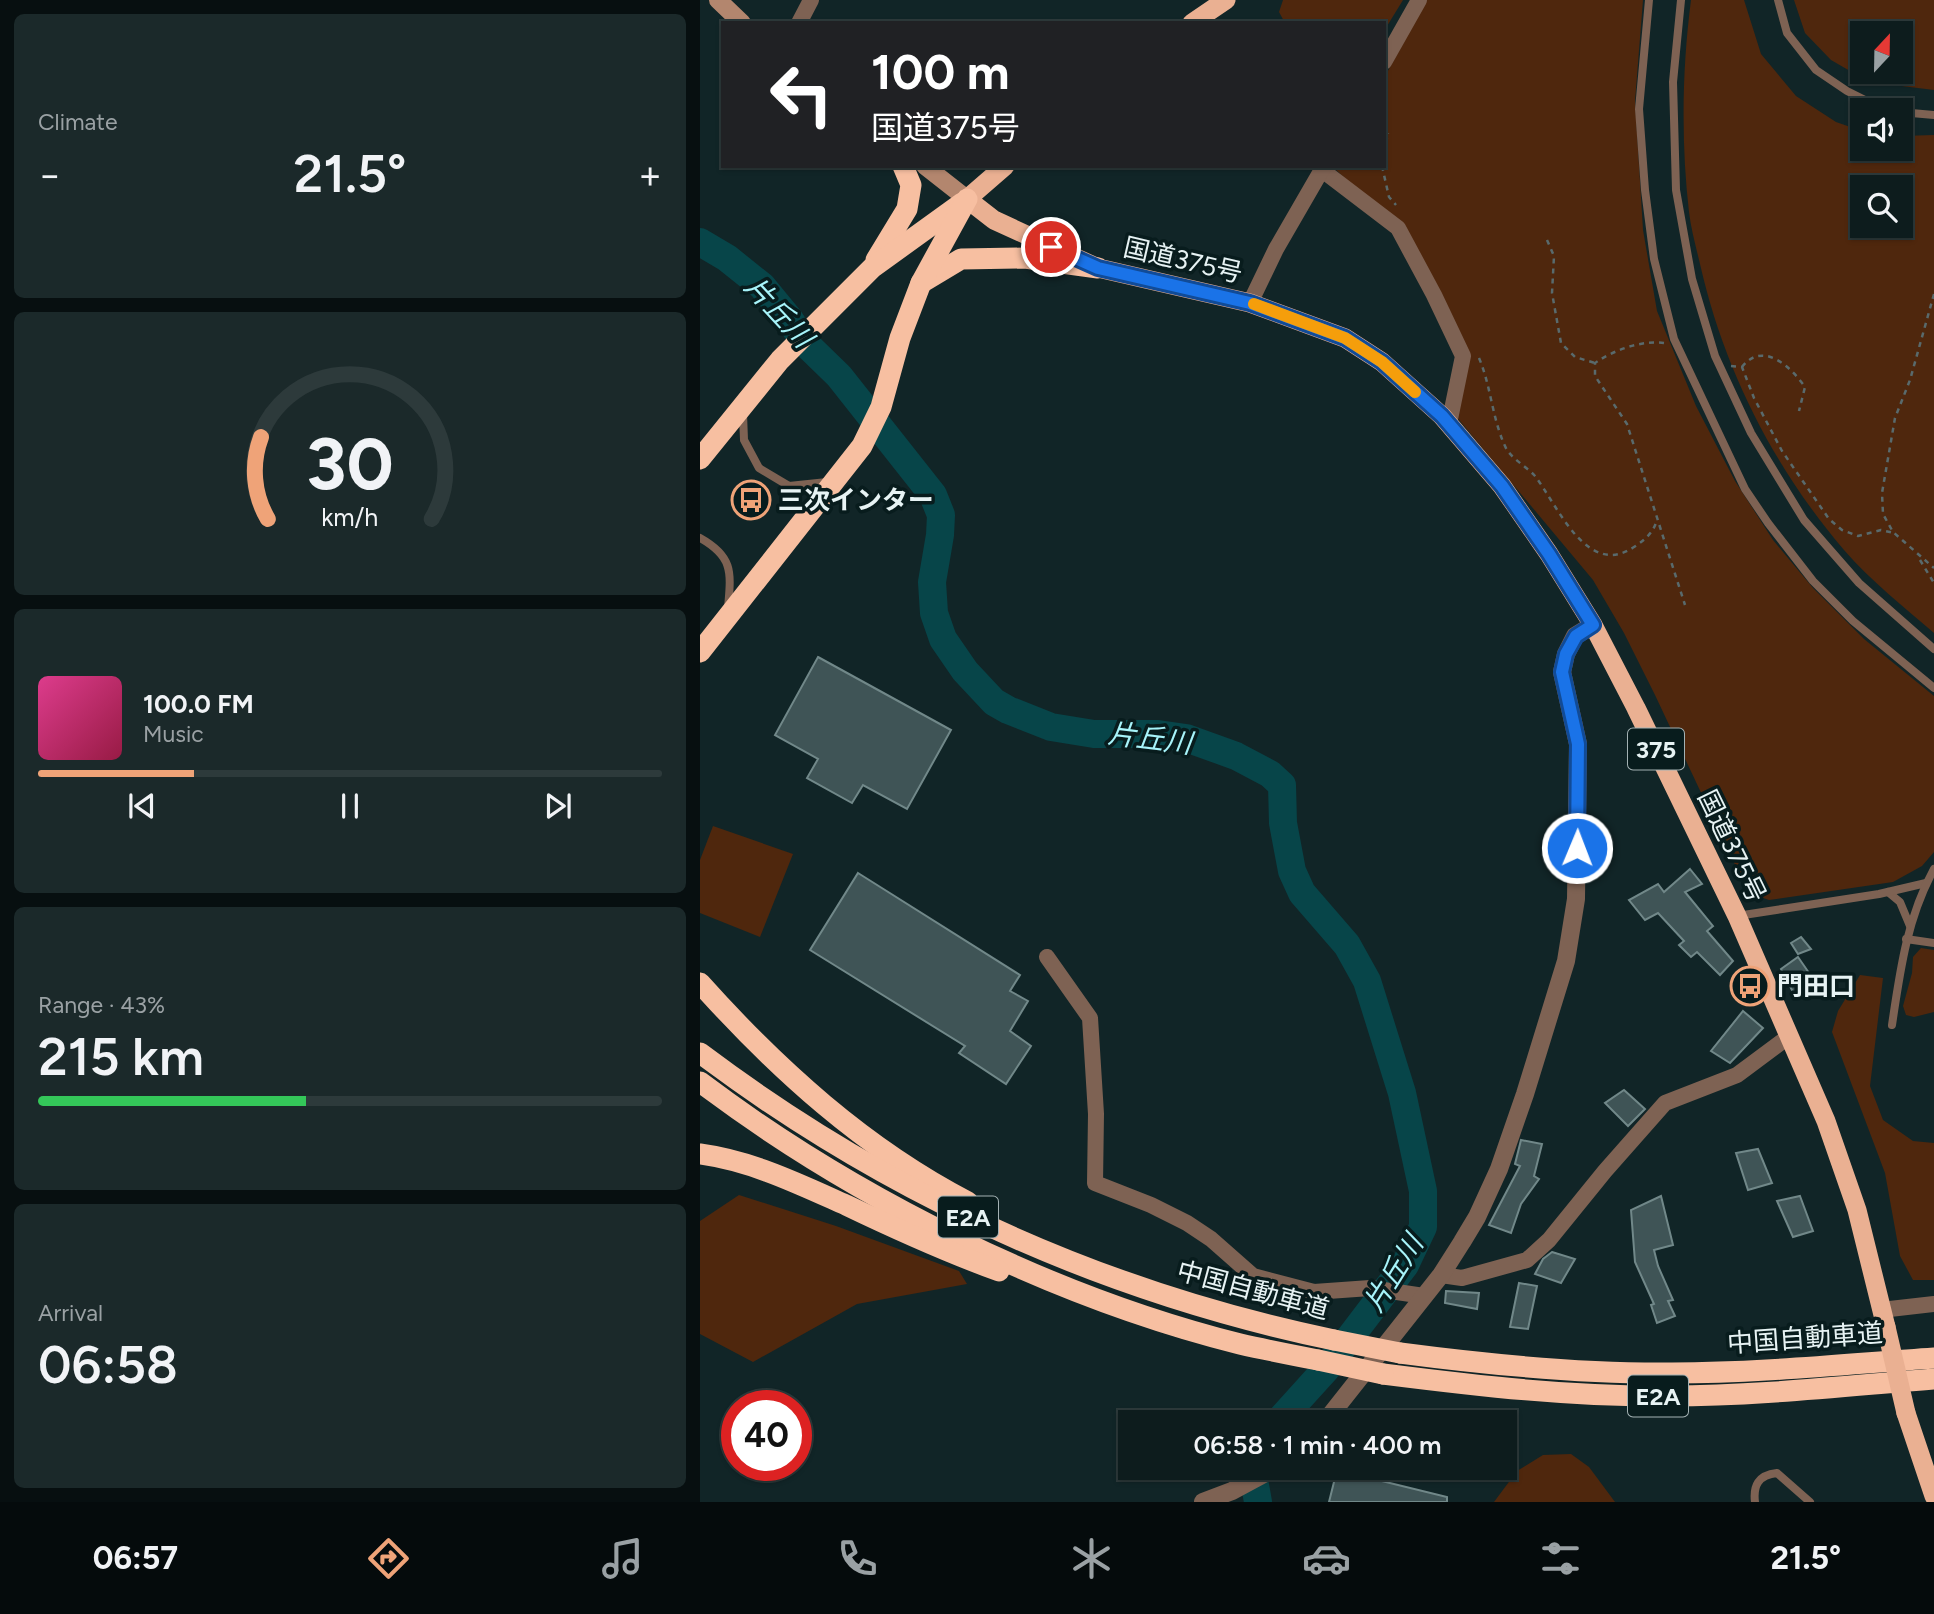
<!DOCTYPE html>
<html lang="en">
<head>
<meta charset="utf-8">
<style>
	:root { --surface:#0d1c1d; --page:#1b292a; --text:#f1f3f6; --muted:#9aa1a4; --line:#2d3a3b; --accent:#efa378 }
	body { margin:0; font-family:Figtree,"Noto Sans JP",sans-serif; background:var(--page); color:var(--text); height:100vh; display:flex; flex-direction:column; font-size:26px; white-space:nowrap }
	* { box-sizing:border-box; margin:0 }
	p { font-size:23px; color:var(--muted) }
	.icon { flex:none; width:38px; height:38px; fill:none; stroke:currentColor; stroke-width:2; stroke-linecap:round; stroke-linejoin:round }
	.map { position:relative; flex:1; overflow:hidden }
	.panel { display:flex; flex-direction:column; gap:14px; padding:14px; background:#070f10; width:700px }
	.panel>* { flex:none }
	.banner { position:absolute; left:21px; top:21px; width:665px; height:147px; border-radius:0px; box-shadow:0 2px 5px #0004,0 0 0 2px var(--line); background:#202124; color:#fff; overflow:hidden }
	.needle { width:46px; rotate:22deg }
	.controls { position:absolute; left:1150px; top:21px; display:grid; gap:14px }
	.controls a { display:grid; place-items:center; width:63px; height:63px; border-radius:0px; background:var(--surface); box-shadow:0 2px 5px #0004,0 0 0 2px var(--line); font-size:35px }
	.speed { position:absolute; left:21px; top:1390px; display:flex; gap:14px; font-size:35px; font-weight:700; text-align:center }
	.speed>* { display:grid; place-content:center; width:91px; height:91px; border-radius:50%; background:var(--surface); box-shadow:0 2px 5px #0004,0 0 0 2px var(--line); line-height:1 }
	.speed .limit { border:10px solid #d22; background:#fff; color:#111 }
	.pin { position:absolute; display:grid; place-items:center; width:60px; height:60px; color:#fff; margin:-30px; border:4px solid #fff; border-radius:50%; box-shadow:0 2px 7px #0007 }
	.me { position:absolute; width:77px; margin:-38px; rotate:1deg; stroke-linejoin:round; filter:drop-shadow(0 0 5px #0008) }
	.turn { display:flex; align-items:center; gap:24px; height:147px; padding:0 35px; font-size:32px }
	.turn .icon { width:91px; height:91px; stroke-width:2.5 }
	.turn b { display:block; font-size:49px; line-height:60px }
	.big { font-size:52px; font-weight:600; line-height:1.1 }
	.panel .widget { flex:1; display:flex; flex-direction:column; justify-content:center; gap:10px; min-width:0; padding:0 24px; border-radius:10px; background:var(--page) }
	.panel .dial { align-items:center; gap:0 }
	.dial svg { height:182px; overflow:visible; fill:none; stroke:var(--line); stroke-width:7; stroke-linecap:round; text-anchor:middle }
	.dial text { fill:var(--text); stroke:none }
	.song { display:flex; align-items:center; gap:21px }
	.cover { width:84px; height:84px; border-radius:10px; background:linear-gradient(135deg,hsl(330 70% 55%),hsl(340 70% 35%)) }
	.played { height:7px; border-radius:4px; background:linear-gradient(90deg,var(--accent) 25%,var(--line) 25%) }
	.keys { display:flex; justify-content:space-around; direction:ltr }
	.heat { display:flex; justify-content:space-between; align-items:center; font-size:38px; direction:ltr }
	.charge { height:10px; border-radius:5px; background:linear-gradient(90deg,#34c759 43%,var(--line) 0) }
	.trip { position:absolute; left:418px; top:1410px; width:399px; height:70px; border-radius:0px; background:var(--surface); box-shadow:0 2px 5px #0004,0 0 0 2px var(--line); font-weight:600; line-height:70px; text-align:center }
	.menu { display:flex; height:112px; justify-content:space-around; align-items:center; background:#050b0c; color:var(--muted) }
	.menu .icon { width:49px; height:49px }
	.menu .selected { color:var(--accent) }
	.menu b { font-size:32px; color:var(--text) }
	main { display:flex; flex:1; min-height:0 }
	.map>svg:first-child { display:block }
	.green { fill:#4f270d; fill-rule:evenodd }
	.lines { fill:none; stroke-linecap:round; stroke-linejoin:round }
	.river { stroke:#074549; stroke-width:28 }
	.building { fill:#3f5456; stroke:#718889; stroke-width:2 }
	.path { stroke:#596a6c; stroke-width:2.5; stroke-dasharray:5 5; stroke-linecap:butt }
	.service { stroke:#7e6253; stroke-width:8 }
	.minor { stroke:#7e6253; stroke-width:16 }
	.tertiary { stroke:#7e6253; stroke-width:18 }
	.secondary { stroke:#b3866e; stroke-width:18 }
	.trunk { stroke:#eab092; stroke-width:19 }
	.motorway { stroke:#f7bfa1; stroke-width:21 }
	.trunk-bridge { stroke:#eab092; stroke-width:19 }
	.motorway-bridge { stroke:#f7bfa1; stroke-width:21 }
	.route-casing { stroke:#114b97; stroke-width:18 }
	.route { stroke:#1a73e8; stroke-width:12 }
	.slow { stroke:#f59e0b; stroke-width:12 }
	.labels { text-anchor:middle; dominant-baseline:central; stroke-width:7; stroke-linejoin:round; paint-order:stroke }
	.shield { fill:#081c1d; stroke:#a4b2b4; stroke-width:2 }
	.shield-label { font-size:24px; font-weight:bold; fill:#e7f3f4 }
	.street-label { font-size:26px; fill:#e7f3f4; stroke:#081c1d }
	.poi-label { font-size:26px; font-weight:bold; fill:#e7f3f4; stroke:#081c1d; text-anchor:start }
	.water-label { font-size:28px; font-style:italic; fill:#a7f4fa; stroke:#081c1d }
</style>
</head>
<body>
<main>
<section class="panel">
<div class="widget"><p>Climate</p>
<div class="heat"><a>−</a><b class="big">21.5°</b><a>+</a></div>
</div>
<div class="widget dial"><svg viewBox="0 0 100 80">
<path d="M14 69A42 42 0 1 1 86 69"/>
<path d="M14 69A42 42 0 0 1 11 33" stroke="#efa378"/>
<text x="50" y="56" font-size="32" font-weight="700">30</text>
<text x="50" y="72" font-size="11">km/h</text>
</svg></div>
<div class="widget">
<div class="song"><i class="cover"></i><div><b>100.0 FM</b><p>Music</p></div></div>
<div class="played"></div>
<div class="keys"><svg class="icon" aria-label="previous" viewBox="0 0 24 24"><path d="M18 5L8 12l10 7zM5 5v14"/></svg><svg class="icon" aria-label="pause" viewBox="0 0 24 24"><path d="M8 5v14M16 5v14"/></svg><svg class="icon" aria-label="next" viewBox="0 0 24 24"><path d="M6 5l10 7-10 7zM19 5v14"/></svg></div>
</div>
<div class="widget"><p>Range · 43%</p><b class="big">215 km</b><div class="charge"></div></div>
<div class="widget"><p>Arrival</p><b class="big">06:58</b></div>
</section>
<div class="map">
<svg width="1234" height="1502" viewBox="0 0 1234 1502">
	<rect width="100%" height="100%" fill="#112527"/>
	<g class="green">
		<path d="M583,0H703L684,31V23H585L579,12Z"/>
		<path d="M727,0H943L935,101L943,230L957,311L996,406L1035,481L1073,540L1113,588L1164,639L1234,696V852L1222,866L1193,882L1069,900L1055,895L1045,886L955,695L924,633L893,580L755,415L767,361L749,310L670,202L634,168L684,166V78Z"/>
		<path d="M991,0H1044L1061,54L1096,96L1136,122L1162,131V149H1200L1201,136L1234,135V633C1204,607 1171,581 1144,550C1074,468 1024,370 1000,264C996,247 991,229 989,212C981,143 982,69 991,0ZM1162,187H1200V226H1162Z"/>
		<path d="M1094,0H1234V90L1169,82L1131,60L1105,33ZM1162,33H1200V72H1162Z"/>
		<path d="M13,826L93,854L60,937L0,913V860Z"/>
		<path d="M1221,948L1234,950V1012L1214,1017L1206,1015L1203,1006L1212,973L1213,957Z"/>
		<path d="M1160,975L1183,978L1170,1086L1183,1120L1213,1141L1234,1143V1280H1213L1200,1256L1185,1173L1132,1032L1138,1011Z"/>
		<path d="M39,1195L136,1226L259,1271L267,1284L157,1304L53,1362L0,1334V1221Z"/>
		<path d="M871,1454L889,1467L915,1502H794L817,1471L843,1455Z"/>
	</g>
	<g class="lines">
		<g class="river">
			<path d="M0,242L27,258L62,286L90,320L104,342L139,376L233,495L241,515L240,535L232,582L234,613L243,639L265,671L294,702L308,710L351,727L394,734H458L486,738L536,756L570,774L582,785L583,823L592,871L602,893L647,945L667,981L702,1093L723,1191V1227L705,1265L626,1369L577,1423"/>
			<path d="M552,1468L558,1502"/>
		</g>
	</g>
	<g class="building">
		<path d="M118,657L251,730L207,809L163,785L152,803L107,778L118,759L75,735Z"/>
		<path d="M990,869L1002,884L985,892L1013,926L1007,931L1033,961L1020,975L997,952L991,957L979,945L984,941L958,913L945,920L929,900L958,884L964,892Z"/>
		<path d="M158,873L320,975L310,991L328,1001L310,1031L331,1046L306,1084L259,1053L265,1046L110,950Z"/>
		<path d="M1101,937L1111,949L1098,954L1091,943Z"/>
		<path d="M1098,957L1116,983L1094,994L1081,969Z"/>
		<path d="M1043,1011L1063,1028L1030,1063L1011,1051Z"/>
		<path d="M924,1090L945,1109L928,1126L905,1103Z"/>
		<path d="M821,1140L842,1144L834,1176L839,1179L821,1204L811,1233L789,1225L820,1166L815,1164Z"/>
		<path d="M1058,1149L1072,1183L1048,1190L1036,1153Z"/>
		<path d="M961,1196L973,1245L954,1250L958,1266L973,1300L968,1301L975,1316L957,1323L951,1305L954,1304L935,1262L931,1210Z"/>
		<path d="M1100,1196L1113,1231L1093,1237L1077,1201Z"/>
		<path d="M852,1252L875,1259L861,1283L835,1274L843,1259Z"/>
		<path d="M819,1283L837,1286L828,1329L810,1327Z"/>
		<path d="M746,1291L779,1293L777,1309L745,1303Z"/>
		<path d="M637,1470L747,1497V1502H629Z"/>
	</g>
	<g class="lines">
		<g class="path">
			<path d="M684,153L688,133"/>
			<path d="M682,166L689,197L696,205"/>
			<path d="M847,240L854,256L852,293L861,343L875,357L895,363"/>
			<path d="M1234,294L1210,380L1195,418L1182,493L1183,514L1193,532L1234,568"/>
			<path d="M964,343C941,340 914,350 895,363V376L927,424L985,605"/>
			<path d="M779,358C791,386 792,418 805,446C810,458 826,466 835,476C858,506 887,579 934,547C946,539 953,533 957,520"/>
			<path d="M1031,366L1042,367L1054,398L1082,451L1129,519L1142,530L1158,536L1181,530L1194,533"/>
			<path d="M1042,367C1063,340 1091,367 1105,387L1099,411"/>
			<path d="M1220,560L1234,583"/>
		</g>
		<g class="service">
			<path d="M949,0L939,109L945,190L954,259L974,339L1045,489L1068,523L1113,581L1153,621L1234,688"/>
			<path d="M981,0L973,82L976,190L992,279L1015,356L1051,433L1104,520L1159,583L1234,649"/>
			<path d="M1078,0L1087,33L1116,70L1147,91L1185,110"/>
			<path d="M1200,112L1234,115"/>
			<path d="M43,414L44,440L59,468L89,486L127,482"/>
			<path d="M0,538C34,557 31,573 28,608"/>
			<path d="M1188,892L1200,902L1210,926"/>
			<path d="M1037,916L1179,894L1226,883"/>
			<path d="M1206,939L1234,943"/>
			<path d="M1192,1025C1200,971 1207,918 1234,869"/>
			<path d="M1055,1502C1053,1486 1058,1475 1077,1473L1110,1502"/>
		</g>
		<g class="minor">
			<path d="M99,23L111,0"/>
			<path d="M684,62L719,0"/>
			<path d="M622,170L698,228L734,295L763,356L749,424"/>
			<path d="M550,303L576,249L624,166"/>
			<path d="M347,957L390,1018L396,1114L395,1183L451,1205L487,1223L511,1239L553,1276L614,1292L670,1288L724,1296"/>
			<path d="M741,1275L762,1278L827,1260L849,1240L905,1171L965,1103L1037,1075L1088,1037"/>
			<path d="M1181,1310L1234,1304"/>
		</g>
		<g class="tertiary">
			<path d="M624,1423L741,1275L762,1242L777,1217L799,1169L825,1094L866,961L876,899L878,744L862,672L866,654L875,636L893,625"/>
			<path d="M503,1502L532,1491L575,1468"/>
		</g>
		<g class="secondary">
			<path d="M18,0L42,23"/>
			<path d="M225,166L267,199"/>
		</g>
		<g class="trunk">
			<path d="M492,23L526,0"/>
			<path d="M305,166L267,199L294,220L398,268L550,303L645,338L682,362L742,416L802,486L849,554L893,625L936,708L1037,916L1126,1121L1157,1210L1186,1327"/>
			<path d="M1206,1413L1234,1496"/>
		</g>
		<g class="motorway">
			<path d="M176,260L207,209L211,185L203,166"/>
			<path d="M221,283L261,259L325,258L398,268"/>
			<path d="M0,459L80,360L172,268L262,203"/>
			<path d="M0,652L162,446L181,407L200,338L221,283L267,199"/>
			<path d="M0,983C77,1069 164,1148 268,1202"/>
			<path d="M0,1053C189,1195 403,1292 634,1340"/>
			<path d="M0,1082C154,1198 352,1297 540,1344C566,1350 592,1355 618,1360"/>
			<path d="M0,1154C52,1161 99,1184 146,1205C196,1229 247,1252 299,1271"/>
			<path d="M700,1353C791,1365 881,1374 972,1373C1060,1373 1147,1364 1234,1358"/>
			<path d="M683,1374C778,1386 873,1397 969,1396C1057,1396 1146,1386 1234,1379"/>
		</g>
		<path class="trunk-bridge" d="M1186,1327L1206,1413"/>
		<g class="motorway-bridge">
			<path d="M634,1340L700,1353"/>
			<path d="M618,1360L683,1374"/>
		</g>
	</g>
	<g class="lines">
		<defs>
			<path id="route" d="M351,247L398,268L550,303L645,338L682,362L742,416L802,486L849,554L893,625L876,636L866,654L862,672L878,744L877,848"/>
		</defs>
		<use href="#route" class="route-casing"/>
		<use href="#route" class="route"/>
		<path class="slow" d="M554,304L645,338L682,362L715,392"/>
	</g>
	<defs>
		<symbol id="bus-ring" viewBox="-11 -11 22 22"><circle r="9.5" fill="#081c1d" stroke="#efa378" stroke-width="1.5"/><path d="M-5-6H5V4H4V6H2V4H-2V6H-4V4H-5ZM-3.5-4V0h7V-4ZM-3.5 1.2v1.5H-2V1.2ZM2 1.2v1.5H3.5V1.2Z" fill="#efa378"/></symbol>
	</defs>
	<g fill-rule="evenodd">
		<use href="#bus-ring" x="29" y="478" width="44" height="44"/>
		<use href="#bus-ring" x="1028" y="964" width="44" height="44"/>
	</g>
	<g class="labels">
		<g class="shield">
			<rect x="928" y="728.5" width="56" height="41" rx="5"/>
			<rect x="238" y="1196.5" width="60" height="41" rx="5"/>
			<rect x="928" y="1375.5" width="60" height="41" rx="5"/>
		</g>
		<g class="shield-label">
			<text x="956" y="749">375</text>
			<text x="268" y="1217">E2A</text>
			<text x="958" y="1396">E2A</text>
		</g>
		<g class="street-label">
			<text transform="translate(483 260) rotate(13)">国道375号</text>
			<text transform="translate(1032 846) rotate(64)">国道375号</text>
			<text transform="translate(553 1290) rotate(15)">中国自動車道</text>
			<text transform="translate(1105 1338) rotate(-4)">中国自動車道</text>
		</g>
		<g class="poi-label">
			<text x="78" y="500">三次インター</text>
			<text x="1077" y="986">門田口</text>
		</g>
		<g class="water-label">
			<text transform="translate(79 312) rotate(47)">片丘川</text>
			<text transform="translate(450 738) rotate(7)">片丘川</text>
			<text transform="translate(693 1273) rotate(-58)">片丘川</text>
		</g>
	</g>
</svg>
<div class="controls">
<a><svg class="needle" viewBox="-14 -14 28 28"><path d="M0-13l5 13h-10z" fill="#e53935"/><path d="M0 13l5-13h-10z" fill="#9aa1a4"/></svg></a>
<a><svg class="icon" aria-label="sound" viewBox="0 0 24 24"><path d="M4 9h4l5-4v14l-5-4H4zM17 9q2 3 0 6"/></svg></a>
<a><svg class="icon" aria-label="search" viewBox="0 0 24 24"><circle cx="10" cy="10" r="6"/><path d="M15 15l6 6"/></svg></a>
</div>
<div class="speed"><div class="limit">40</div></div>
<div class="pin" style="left:351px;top:247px;background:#d93025"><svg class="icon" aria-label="arrive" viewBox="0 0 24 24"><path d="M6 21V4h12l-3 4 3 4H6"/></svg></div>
<svg class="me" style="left:877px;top:848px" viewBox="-20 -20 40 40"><circle r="17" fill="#1a73e8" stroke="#fff" stroke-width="3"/><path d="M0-11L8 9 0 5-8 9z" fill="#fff"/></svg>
<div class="trip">06:58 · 1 min · 400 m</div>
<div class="banner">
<div class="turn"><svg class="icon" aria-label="left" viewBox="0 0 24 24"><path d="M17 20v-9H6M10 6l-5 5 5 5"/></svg><div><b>100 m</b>国道375号</div></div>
</div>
</div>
</main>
<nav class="menu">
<b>06:57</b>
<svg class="icon selected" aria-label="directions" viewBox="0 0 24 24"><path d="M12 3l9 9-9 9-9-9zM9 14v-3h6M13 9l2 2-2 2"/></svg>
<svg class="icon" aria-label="music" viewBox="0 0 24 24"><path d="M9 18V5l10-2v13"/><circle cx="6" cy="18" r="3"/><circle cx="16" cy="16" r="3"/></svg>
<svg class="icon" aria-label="phone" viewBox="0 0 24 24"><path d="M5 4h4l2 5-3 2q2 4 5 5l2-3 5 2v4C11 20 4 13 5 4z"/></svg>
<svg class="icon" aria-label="climate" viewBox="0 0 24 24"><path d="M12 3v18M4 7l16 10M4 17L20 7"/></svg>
<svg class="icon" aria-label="car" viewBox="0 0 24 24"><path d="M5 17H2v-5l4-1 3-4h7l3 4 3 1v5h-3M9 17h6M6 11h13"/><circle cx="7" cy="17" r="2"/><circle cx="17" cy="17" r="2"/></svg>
<svg class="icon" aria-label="filters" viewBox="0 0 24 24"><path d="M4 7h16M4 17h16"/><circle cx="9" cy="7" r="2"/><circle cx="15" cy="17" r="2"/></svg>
<b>21.5°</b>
</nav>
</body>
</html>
